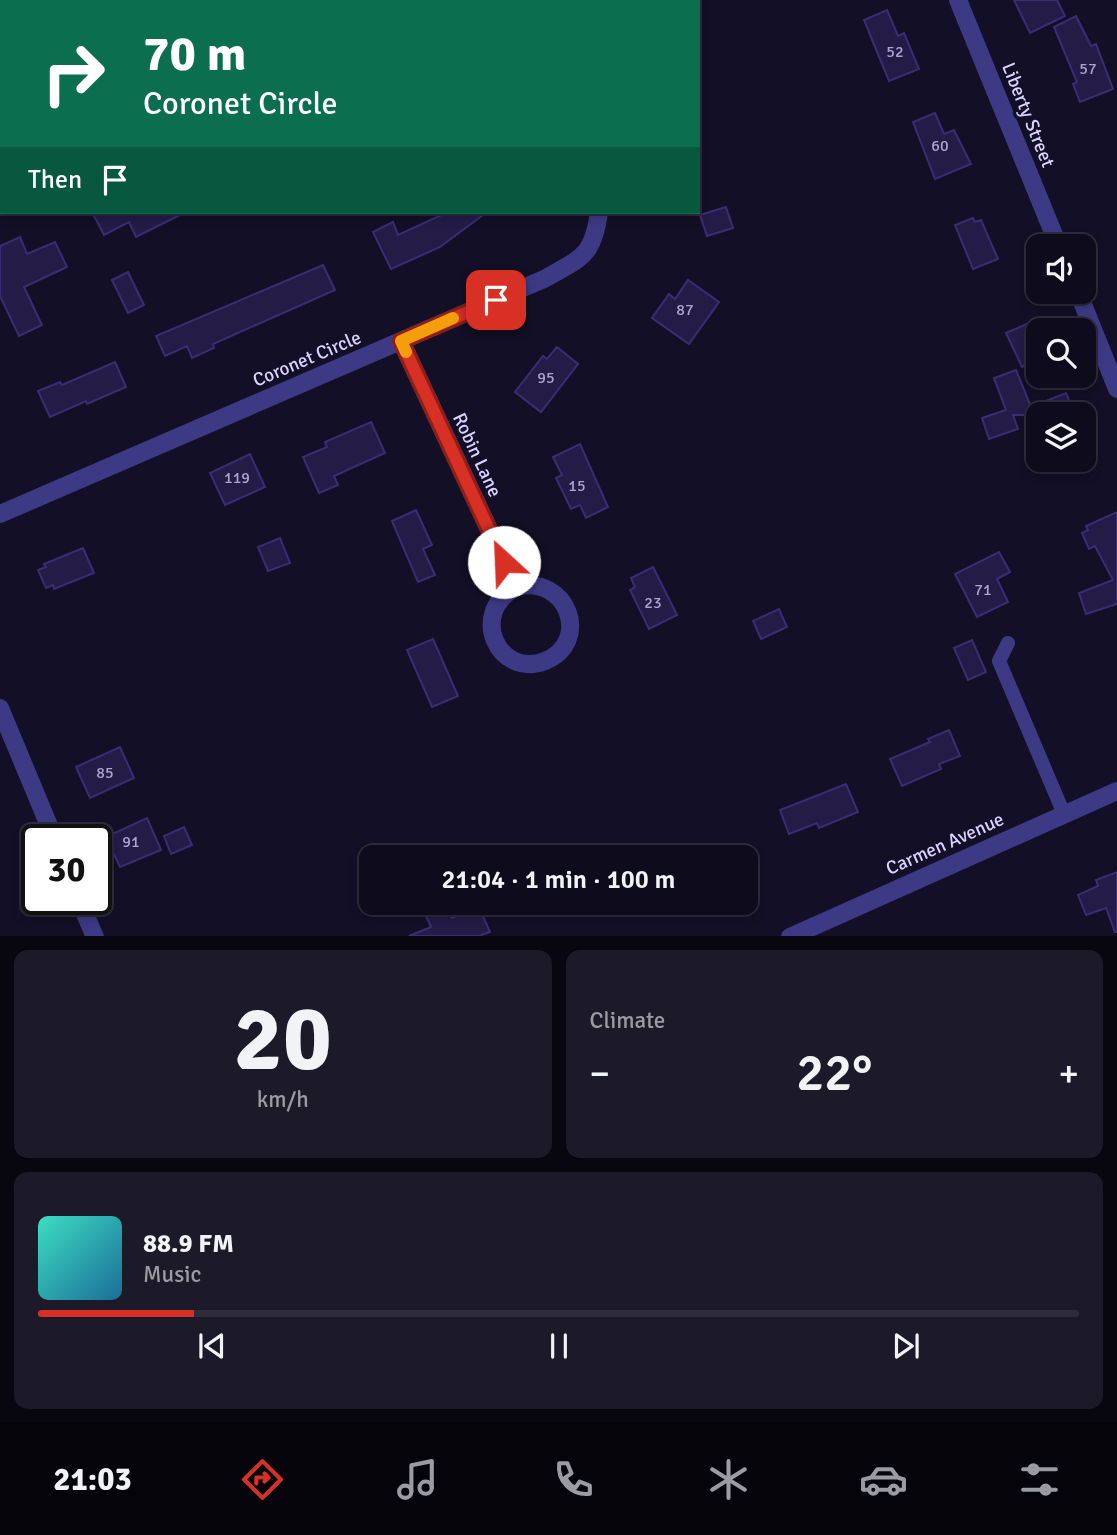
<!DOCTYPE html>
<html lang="en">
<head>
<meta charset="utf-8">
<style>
	:root { --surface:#0e0b1c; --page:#1c1929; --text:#f1f3f6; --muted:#9b9ba3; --line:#2e2b3b; --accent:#d93025 }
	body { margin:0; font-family:Signika,sans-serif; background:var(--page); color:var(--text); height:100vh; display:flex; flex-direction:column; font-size:26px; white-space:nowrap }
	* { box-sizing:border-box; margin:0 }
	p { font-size:23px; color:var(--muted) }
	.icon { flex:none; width:38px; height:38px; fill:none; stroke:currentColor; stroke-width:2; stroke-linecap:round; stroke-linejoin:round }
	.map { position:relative; height:936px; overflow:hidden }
	.panel { display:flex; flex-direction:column; gap:14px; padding:14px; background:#08060f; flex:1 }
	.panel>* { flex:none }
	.guide { position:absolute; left:0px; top:0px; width:700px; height:214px; box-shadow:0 4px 10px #0003,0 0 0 2px var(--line); background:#0b6e4f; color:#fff; overflow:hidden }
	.tools { position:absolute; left:1026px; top:234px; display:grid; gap:14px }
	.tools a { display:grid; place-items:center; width:70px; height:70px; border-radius:14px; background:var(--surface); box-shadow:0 4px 10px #0003,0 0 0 2px var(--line); font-size:35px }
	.speed { position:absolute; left:21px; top:824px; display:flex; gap:14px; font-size:35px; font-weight:700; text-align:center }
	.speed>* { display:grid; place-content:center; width:91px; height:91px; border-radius:50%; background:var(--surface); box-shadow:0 4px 10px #0003,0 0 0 2px var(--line); line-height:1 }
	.speed .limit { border:4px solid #111; border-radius:10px; background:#fff; color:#111 }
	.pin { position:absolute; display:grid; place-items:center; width:60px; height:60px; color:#fff; margin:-30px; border-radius:14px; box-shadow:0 4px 10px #0006 }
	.me { position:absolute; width:77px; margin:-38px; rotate:335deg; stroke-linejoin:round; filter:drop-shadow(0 0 5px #0008) }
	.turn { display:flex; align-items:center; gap:24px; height:147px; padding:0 28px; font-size:32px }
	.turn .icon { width:91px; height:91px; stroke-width:2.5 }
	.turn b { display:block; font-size:49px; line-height:60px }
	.then { display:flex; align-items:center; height:66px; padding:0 28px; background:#0003; gap:14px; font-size:26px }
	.big { font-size:52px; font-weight:600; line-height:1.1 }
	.panel .widget { flex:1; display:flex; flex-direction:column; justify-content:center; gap:10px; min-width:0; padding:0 24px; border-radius:14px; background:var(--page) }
	.panel .dial { align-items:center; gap:0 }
	.dial b { font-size:91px; line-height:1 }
	.song { display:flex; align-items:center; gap:21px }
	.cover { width:84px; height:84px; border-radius:10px; background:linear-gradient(135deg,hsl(170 70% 55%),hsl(200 70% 35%)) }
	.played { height:7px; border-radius:4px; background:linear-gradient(90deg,var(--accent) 15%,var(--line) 15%) }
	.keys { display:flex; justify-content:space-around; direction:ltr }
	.heat { display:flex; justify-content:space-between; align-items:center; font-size:38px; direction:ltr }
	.panel .tiles { flex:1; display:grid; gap:14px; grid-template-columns:1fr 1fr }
	.widget:last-child { grid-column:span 2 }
	.trip { position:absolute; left:359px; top:845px; width:399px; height:70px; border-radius:14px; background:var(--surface); box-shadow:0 4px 10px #0003,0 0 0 2px var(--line); font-weight:600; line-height:70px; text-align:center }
	.tab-bar { display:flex; height:112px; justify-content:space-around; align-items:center; background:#06040b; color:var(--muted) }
	.tab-bar .icon { width:49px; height:49px }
	.tab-bar .on { color:var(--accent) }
	.tab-bar b { font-size:32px; color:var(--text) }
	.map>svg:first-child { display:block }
	.building { fill:#241b47; stroke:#3b2d73; stroke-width:2 }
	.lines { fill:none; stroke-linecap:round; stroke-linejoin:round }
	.service { stroke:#3d3a85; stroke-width:14 }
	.minor { stroke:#3d3a85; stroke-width:18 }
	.route-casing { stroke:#8d1f18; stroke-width:18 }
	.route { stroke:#d93025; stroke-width:12 }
	.slow { stroke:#f59e0b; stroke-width:12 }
	.labels { text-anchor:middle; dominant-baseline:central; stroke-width:7; stroke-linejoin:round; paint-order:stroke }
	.number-label { font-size:16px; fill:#aca6d1 }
	.street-label { font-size:19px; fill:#d9d4ff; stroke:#130f26 }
</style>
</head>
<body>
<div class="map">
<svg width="1117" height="937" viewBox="0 0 1117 937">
	<rect width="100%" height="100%" fill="#130f26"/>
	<g class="building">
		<path d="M1014,0H1057L1065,16L1030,33Z"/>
		<path d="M887,10L898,36L904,33L919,69L889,81L864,20Z"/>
		<path d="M1076,16L1091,46L1096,44L1113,89L1080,102L1073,84L1077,82L1054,27Z"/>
		<path d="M935,113L944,134L954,130L971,164L935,179L913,122Z"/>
		<path d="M726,207L733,228L707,236L700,215Z"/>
		<path d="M92,212H186L136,237L129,222L104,235Z"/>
		<path d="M448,212H487L440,247L391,269L373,232L393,222L398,235Z"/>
		<path d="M973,218L975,222L981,220L998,259L973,269L955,225Z"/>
		<path d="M20,237L27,254L55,242L67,267L24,287L42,325L19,336L0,296V246Z"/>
		<path d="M323,265L335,290L213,344L214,348L192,358L187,346L165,356L156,336Z"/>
		<path d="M128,272L144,305L128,313L112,280Z"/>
		<path d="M688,280L719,302L689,344L652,318L669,294L675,299Z"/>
		<path d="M1038,319V360L1022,367L1006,333Z"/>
		<path d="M557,347L578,364L541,412L515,392L543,356L547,359Z"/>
		<path d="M115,362L126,387L87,404L86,401L50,417L38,391L60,382L62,385Z"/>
		<path d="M1016,370L1031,407L1066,393L1075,415H1013L1018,429L989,439L982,418L1006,410L994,378Z"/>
		<path d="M371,422L385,453L334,476L338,485L319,493L303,457L327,447L325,442Z"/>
		<path d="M580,444L608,507L586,518L580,505L571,509L556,478L562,475L553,457Z"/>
		<path d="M250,454L265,487L225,505L210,473Z"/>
		<path d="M416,510L432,545L423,549L435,575L418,582L392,521Z"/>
		<path d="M1117,512V604L1086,614L1079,593L1113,580L1095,546L1089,549L1082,533L1088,530L1086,526Z"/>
		<path d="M280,538L290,563L268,571L258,547Z"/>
		<path d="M83,548L94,573L54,589L53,585L46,588L38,570L46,567L44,564Z"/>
		<path d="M999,552L1010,572L997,579L1008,602L977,617L955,574Z"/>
		<path d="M653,567L677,615L649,629L630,590L635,587L631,578Z"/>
		<path d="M779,609L787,627L761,639L753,621Z"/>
		<path d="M433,639L458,696L432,707L407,650Z"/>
		<path d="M972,640L986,672L968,680L954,648Z"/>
		<path d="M949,730L960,756L939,764L941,769L902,786L890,759L930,742L928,739Z"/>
		<path d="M120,747L134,778L90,798L76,767Z"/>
		<path d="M846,784L858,812L819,828L817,823L789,834L780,810Z"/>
		<path d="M147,818L161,850L120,867L106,837Z"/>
		<path d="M184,827L192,845L171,854L164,836Z"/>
		<path d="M1117,872V932H1115L1106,908L1086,915L1078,895L1098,886L1096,880Z"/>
		<path d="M420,903H445L452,918L479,907L490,932L479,936H409L431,927Z"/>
	</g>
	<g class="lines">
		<path class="service" d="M1008,643L999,661L1064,814"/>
		<g class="minor">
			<path d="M522,0L523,2"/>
			<path d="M958,0L1059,247"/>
			<path d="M404,2L408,0"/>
			<path d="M0,178L2,177"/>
			<path d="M1078,292L1117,389"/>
			<path d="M401,341L516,587C468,613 498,679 545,661C592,642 568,574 516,587"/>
			<path d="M0,514L544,279C581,258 593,257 599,212"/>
			<path d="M0,708L55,840"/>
			<path d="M79,900L95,937"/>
			<path d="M790,937L1117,791"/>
		</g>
	</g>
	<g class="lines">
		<defs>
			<path id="route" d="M496,300L401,341L504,562"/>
		</defs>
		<use href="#route" class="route-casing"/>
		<use href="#route" class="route"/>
		<path class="slow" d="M406,352L401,341L453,318"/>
	</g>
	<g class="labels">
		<g class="number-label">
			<text x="895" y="52">52</text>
			<text x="1088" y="69">57</text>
			<text x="940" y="146">60</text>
			<text x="685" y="310">87</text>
			<text x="546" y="378">95</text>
			<text x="237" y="478">119</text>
			<text x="577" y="486">15</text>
			<text x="983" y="590">71</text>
			<text x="653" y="603">23</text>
			<text x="105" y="773">85</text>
			<text x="131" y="842">91</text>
		</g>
		<g class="street-label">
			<text transform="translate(1028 115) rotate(68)">Liberty Street</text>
			<text transform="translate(307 359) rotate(-23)">Coronet Circle</text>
			<text transform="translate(477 455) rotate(65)">Robin Lane</text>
			<text transform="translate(945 844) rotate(-24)">Carmen Avenue</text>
		</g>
	</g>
</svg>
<div class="tools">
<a><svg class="icon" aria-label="sound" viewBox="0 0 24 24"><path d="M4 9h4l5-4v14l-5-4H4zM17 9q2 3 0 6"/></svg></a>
<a><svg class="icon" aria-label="search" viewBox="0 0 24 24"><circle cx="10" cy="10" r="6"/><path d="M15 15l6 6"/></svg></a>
<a><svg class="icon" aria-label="layers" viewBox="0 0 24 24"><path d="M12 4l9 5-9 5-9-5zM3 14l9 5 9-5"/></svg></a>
</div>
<div class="speed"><div class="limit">30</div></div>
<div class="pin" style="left:496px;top:300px;background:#d93025"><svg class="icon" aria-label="arrive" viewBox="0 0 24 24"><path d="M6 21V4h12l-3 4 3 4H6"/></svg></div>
<svg class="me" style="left:504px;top:562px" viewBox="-20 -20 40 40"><circle r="19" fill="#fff"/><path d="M0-13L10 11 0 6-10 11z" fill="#d93025"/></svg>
<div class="trip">21:04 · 1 min · 100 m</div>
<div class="guide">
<div class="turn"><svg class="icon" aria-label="right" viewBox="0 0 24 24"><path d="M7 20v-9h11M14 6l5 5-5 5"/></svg><div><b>70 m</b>Coronet Circle</div></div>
<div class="then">Then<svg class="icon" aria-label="arrive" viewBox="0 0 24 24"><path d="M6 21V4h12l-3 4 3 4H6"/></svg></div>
</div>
</div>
<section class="panel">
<div class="tiles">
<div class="widget dial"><b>20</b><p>km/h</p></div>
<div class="widget"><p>Climate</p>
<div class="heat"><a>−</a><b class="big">22°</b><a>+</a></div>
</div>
<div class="widget">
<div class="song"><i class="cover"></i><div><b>88.9 FM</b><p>Music</p></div></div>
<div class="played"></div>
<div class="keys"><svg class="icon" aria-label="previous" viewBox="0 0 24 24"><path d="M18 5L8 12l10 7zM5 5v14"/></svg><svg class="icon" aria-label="pause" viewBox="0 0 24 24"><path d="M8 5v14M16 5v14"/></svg><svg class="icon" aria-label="next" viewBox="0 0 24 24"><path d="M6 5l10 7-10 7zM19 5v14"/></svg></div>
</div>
</div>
</section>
<nav class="tab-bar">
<b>21:03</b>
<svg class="icon on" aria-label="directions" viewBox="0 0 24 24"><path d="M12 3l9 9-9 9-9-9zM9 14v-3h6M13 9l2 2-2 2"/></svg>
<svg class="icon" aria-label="music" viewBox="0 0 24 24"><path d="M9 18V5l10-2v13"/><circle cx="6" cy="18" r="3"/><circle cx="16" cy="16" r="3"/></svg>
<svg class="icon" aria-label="phone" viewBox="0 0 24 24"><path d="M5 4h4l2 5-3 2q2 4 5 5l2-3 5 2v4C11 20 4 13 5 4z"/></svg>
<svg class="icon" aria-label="climate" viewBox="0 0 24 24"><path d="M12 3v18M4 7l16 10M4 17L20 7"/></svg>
<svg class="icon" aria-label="car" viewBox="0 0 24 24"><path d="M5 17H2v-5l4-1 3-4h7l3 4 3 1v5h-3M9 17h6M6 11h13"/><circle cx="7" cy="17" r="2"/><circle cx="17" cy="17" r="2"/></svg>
<svg class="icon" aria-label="filters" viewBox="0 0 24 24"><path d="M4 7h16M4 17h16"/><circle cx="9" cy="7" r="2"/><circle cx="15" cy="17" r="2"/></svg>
</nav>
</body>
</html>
